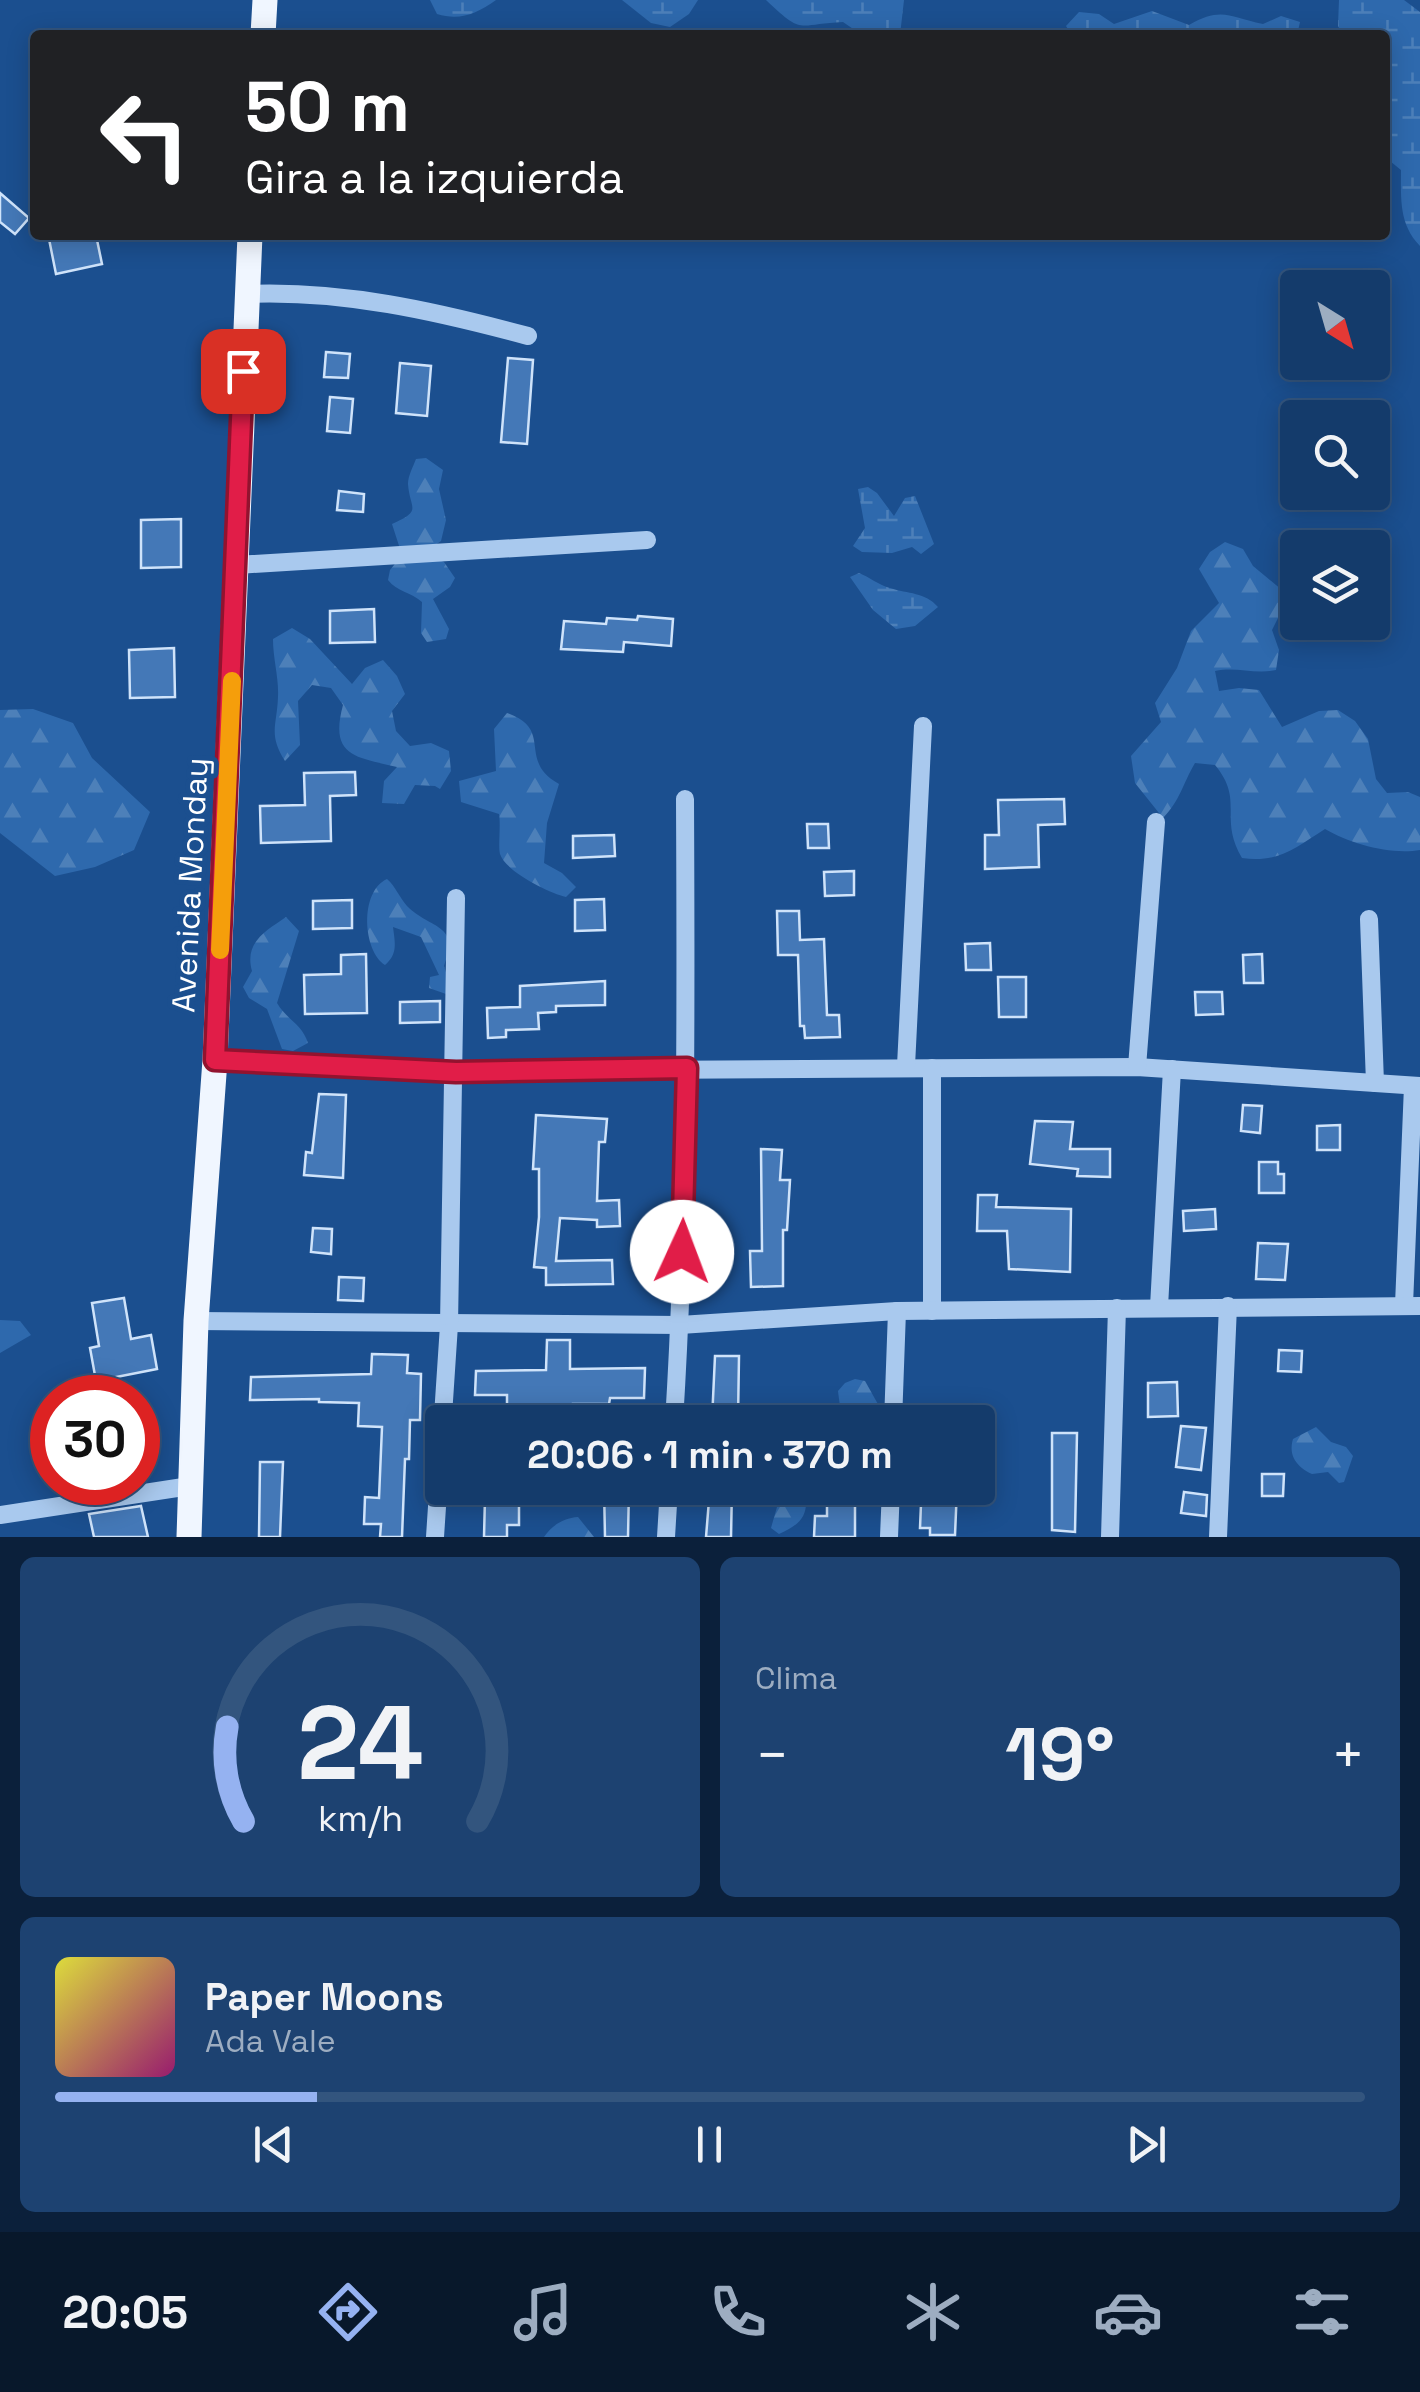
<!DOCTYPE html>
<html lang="es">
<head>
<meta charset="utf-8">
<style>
	:root { --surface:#143b6b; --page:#1d4271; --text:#f1f3f6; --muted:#9dadc1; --line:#33557e; --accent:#95b2f1 }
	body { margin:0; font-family:"Space Grotesk",sans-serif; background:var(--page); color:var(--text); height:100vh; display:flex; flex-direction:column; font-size:38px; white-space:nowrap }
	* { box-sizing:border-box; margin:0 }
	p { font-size:32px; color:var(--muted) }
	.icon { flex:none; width:55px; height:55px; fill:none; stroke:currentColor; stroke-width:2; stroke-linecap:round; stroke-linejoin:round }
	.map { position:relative; height:1537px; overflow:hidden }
	.details { display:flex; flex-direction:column; gap:20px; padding:20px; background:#0b203b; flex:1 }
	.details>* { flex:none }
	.top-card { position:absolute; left:30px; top:30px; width:1360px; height:210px; border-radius:10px; box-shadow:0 5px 25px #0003,0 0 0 2px var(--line); background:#202124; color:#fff; overflow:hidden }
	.needle { width:65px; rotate:143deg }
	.controls { position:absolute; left:1280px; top:270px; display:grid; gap:20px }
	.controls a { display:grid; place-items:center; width:110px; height:110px; border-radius:10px; background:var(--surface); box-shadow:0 5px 25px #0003,0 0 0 2px var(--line); font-size:50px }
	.speed { position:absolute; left:30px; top:1375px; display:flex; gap:20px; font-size:50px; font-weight:700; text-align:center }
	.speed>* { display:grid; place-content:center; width:130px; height:130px; border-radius:50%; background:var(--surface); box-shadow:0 5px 25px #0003,0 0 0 2px var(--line); line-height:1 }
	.speed .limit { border:15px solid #d22; background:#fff; color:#111 }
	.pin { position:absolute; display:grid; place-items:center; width:85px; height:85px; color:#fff; margin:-42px; border-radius:20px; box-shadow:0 5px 15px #0006 }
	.me { position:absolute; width:110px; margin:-55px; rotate:2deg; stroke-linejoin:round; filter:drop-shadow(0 0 8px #0008) }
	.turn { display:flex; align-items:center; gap:35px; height:210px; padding:0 50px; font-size:45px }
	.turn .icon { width:130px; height:130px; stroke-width:2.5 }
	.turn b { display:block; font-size:70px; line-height:85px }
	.big { font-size:75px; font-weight:700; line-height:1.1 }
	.details .tile { flex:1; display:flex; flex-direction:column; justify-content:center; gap:15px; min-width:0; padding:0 35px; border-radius:15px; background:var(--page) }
	.details .dial { align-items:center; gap:0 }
	.dial svg { height:260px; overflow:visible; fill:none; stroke:var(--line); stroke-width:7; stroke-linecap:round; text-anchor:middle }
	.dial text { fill:var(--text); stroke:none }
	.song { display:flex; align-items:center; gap:30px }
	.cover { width:120px; height:120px; border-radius:15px; background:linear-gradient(135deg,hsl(60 70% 55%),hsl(320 70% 35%)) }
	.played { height:10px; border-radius:5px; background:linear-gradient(90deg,var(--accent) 20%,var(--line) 20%) }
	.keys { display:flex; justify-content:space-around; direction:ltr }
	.heat { display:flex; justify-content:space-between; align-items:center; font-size:55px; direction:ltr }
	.details .tiles { flex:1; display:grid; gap:20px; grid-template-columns:1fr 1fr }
	.tile:last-child { grid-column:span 2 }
	.trip { position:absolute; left:425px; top:1405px; width:570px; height:100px; border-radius:10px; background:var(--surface); box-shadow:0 5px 25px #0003,0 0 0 2px var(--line); font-weight:700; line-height:100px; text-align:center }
	.tab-bar { display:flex; height:160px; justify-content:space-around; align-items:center; background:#08182b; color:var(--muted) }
	.tab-bar .icon { width:70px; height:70px }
	.tab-bar .on { color:var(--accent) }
	.tab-bar b { font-size:45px; color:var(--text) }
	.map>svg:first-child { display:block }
	.forest { fill:url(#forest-firs) }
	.wetland { fill:url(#wetland-marsh) }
	.building { fill:#4478b7; stroke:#cfe3fa; stroke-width:2.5 }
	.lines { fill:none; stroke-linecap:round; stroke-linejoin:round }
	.minor { stroke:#a9c9ee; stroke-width:18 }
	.major { stroke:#f0f6ff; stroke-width:25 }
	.route-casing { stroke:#92132f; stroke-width:25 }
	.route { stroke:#e11d48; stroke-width:18 }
	.slow { stroke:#f59e0b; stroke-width:18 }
	.labels { text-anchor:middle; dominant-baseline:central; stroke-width:10; stroke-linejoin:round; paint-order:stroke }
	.street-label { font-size:32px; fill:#fff; stroke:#1b4f8f }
</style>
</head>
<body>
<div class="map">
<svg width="1420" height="1537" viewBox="0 0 1420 1537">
	<defs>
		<pattern id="forest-firs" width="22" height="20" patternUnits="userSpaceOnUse" patternTransform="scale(2.5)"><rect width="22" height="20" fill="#2e69ad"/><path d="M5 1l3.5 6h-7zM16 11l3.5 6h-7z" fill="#4d80b9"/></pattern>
		<pattern id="wetland-marsh" width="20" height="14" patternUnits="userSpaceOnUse" patternTransform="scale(2.5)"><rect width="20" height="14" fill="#2e69ad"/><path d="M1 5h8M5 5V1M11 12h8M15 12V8" fill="none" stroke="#4d80b9"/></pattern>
	</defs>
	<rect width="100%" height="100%" fill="#1b4f8f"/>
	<g class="forest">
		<path d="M426,458L443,470L439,489L446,520L441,541L424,553L444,562L455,578L450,587L433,599L449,629L446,639L427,642L421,633L422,602C411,592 397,592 388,580L390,570L402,555L392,524C423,510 410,510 408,484C408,476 413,467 416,459Z"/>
		<path d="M1225,542L1243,549L1253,566L1282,590L1281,612L1272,630L1279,650L1276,670C1254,675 1237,666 1215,671L1219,691L1239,688L1259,690L1282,727L1319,711L1338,710L1355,721L1368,739L1376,779L1387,793L1408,792L1420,797V850C1390,855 1351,844 1325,829C1295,848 1279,863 1242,858C1218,817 1245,801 1215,765L1195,763C1183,783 1180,801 1163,818L1135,783L1131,756L1161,722L1155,703L1177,668L1191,631L1219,603L1199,569L1210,552Z"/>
		<path d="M292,628L310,639L352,684L365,668L383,660L397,676L405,694L392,711L396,731L410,746L431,743L449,751L451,771L440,789L435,786L415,785L404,804L382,803L384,781L397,767C356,757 329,757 343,705L331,688L312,685L298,701L300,745L285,761C268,734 277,726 278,697C279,678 273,659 273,639Z"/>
		<path d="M33,709L73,723L92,758L150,812L134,850L95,867L55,876L0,833V710Z"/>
		<path d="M507,713C555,730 516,760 559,784L547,823L544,863L562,873L576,887L566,897C549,893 506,872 500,854C498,846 501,825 499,814L461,802L459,781L496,771L494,729Z"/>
		<path d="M387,879C396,887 399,897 407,906C431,930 461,923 444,966L450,985L446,994L429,988L430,977L439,975L421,937L393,927C395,943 398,954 385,965C363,951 359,892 387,879Z"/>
		<path d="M286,917L299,931L277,1003C287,1020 302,1024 308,1043L293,1051L282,1049L267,1009L249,998L243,987L252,971C244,942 266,931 286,917Z"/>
		<path d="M0,1320L20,1321L31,1335L0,1353Z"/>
		<path d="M855,1379L865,1381L879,1406L877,1422H842L838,1391L845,1383Z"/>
		<path d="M1316,1427L1331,1442L1346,1447L1353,1456L1344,1482L1339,1483L1328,1472L1312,1474C1297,1467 1288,1456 1293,1439Z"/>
		<path d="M776,1488H805C809,1515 803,1523 779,1534L771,1528L777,1507Z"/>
		<path d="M578,1517L594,1537H544C552,1525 564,1518 578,1517Z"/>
	</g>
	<g class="wetland">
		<path d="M430,0H496C476,14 460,21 437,14Z"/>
		<path d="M622,0H698L689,14L670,27L651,23Z"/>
		<path d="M766,0H904L900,35H862L843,22C796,24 804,36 766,0Z"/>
		<path d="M1339,0H1404L1420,12V246C1399,224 1401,200 1401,170L1385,157V35H1343L1338,26Z"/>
		<path d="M1152,11L1189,25C1222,6 1229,17 1263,24L1281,16L1300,22L1297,35H1072L1066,26L1079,12L1099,14L1114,24Z"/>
		<path d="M868,487L877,493L894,516L905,498L915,496L934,544L921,554L912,547L892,553L862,552L853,546L865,528L858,489Z"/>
		<path d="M859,573C869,577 879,585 890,588C908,594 925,592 938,607L915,626L896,629L873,610L850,577Z"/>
	</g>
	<g class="building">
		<path d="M0,193L29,218L15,234L0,222Z"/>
		<path d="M71,235H96L102,264L56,274L49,239Z"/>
		<path d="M326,352L350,354L348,378L324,377Z"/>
		<path d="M508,358L533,360L527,444L501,442Z"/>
		<path d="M400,363L431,366L427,416L396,413Z"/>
		<path d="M330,397L353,399L350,433L327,431Z"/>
		<path d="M339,491L364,494L363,512L337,510Z"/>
		<path d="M181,519V567L141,568V520Z"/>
		<path d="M374,609L375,642L330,643V611Z"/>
		<path d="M638,616L673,619L671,646L624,642L623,652L561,649L564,621L606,624L607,618L637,620Z"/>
		<path d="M174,648L175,697L130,698L129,650Z"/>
		<path d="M355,772L356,795L330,796L331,841L261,843L260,806L305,805L304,773Z"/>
		<path d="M1064,799L1065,824L1038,825L1039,867L985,869V835H999L998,800Z"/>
		<path d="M807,824H828L829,848H808Z"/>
		<path d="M614,835L615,856L573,858V836Z"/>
		<path d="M854,871V895L825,896L824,872Z"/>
		<path d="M604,899L605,930L575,931V900Z"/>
		<path d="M352,900V928L313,929V901Z"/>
		<path d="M777,911H799L800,940L824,939L827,1015H839L840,1037L805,1038L804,1026H800L798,955H778Z"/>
		<path d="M990,943L991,970H966L965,944Z"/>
		<path d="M366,954L367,1013L305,1014L304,975L341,974V955Z"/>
		<path d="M1262,954L1263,983H1244L1243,955Z"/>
		<path d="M998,977H1026V1017H999Z"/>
		<path d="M605,981V1005L556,1006V1012L538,1013L539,1029L506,1030V1037L488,1038L487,1008L520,1007V986Z"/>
		<path d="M1195,992H1222L1223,1014L1196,1015Z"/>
		<path d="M440,1001V1022L400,1023V1002Z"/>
		<path d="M319,1094L346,1095L343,1178L304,1175L306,1152L312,1153Z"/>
		<path d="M1243,1105L1262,1106L1260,1133L1241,1131Z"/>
		<path d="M536,1115L607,1119L605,1142H599L597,1201L619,1200L620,1226L597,1227V1220L560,1218L556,1261L612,1260L613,1284L546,1285V1268L534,1267L539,1217V1169H533Z"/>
		<path d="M1035,1121L1073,1122L1070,1149H1110V1177L1077,1176L1078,1169L1030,1164Z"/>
		<path d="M1340,1125V1150H1317V1126Z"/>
		<path d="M761,1149L782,1150L780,1180H790L787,1230H783V1286L751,1287L750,1251H762Z"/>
		<path d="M1259,1162H1278V1174H1284V1193H1259Z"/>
		<path d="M978,1195H997L996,1207L1071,1209L1070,1272L1009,1269L1007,1231H977Z"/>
		<path d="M1215,1209L1216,1229L1184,1231L1183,1211Z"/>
		<path d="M313,1228L332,1229L331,1254L311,1252Z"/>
		<path d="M1258,1243L1288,1244L1285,1280L1256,1279Z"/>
		<path d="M339,1277L364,1278L363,1301L338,1300Z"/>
		<path d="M124,1298L131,1339L151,1335L157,1369L96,1381L90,1348L99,1346L92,1303Z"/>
		<path d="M547,1340H570V1369L645,1368L644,1398H610L609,1404H573V1408L507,1407V1395H475L476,1371L546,1370Z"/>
		<path d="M1279,1350L1302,1351L1301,1372L1278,1371Z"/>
		<path d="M372,1354L408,1355L407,1373L421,1374L420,1420H410L409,1459H405L402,1537H380L381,1524H364L365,1497L379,1498L382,1427L358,1426L359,1403L319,1402V1399L250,1400L251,1377L371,1374Z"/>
		<path d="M715,1356H739L738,1420H712Z"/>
		<path d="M1177,1382L1178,1416L1148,1417V1383Z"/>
		<path d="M1181,1426L1206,1428L1201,1470L1176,1467Z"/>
		<path d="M1052,1433H1077L1075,1532L1052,1530Z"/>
		<path d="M260,1462H283L280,1537H259Z"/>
		<path d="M1262,1474H1284L1283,1496H1262Z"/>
		<path d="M604,1488H629L628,1537H605Z"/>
		<path d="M710,1488H732L731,1537H706Z"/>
		<path d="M827,1488H855V1537H814L815,1516H827Z"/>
		<path d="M934,1488H957L955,1535H930V1528H920L921,1504L933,1505Z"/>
		<path d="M1184,1492L1207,1495L1206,1516L1181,1513Z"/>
		<path d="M485,1497L519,1498V1525H507V1537H484Z"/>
		<path d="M141,1506L148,1537H94L89,1514Z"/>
	</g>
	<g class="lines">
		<g class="minor">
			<path d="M246,294C343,290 435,311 528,336"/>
			<path d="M237,565L647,540"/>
			<path d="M1369,919L1375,1083"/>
			<path d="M215,1060L456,1071L1137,1067L1420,1086"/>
			<path d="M906,1066L923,726"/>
			<path d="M1137,1067L1156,822"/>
			<path d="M1404,1305L1413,1086"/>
			<path d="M1159,1307L1172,1069"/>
			<path d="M932,1311V1068"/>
			<path d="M196,1321L680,1325L897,1311L1420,1306"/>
			<path d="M674,1422C687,1215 686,1007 685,799"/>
			<path d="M893,1422L897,1311"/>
			<path d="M0,1515L190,1486"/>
			<path d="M435,1537L449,1325L456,898"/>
			<path d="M666,1537L669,1488"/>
			<path d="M889,1537L891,1488"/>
			<path d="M1110,1537L1117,1308"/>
			<path d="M1218,1537L1228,1306"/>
		</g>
		<g class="major">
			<path d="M263,35L265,0"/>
			<path d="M189,1537L196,1321L215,1060L250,235"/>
		</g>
	</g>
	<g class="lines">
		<defs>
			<path id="route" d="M243,371L215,1060L456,1072L687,1068L682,1252"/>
		</defs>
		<use href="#route" class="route-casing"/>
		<use href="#route" class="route"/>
		<path class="slow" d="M220,950L232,681"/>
	</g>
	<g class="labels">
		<g class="street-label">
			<text transform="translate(190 885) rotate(-87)">Avenida Monday</text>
		</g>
	</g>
</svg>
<div class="controls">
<a><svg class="needle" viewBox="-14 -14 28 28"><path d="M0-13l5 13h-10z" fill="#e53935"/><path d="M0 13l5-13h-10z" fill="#9dadc1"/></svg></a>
<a><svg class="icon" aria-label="search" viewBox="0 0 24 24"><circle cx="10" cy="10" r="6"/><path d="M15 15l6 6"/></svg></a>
<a><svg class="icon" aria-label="layers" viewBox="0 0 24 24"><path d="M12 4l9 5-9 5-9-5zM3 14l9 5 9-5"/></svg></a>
</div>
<div class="speed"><div class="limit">30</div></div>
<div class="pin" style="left:243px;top:371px;background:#d93025"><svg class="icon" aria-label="arrive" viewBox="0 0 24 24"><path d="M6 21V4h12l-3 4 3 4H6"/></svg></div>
<svg class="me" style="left:682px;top:1252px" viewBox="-20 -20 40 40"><circle r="19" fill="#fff"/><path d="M0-13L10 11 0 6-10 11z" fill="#e11d48"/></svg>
<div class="trip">20:06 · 1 min · 370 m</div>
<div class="top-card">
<div class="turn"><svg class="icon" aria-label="left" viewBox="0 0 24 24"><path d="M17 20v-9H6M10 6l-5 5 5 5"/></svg><div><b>50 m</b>Gira a la izquierda</div></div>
</div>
</div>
<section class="details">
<div class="tiles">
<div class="tile dial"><svg viewBox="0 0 100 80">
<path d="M14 69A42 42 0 1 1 86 69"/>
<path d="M14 69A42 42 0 0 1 9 40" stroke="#95b2f1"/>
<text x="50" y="56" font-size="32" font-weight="700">24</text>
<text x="50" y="72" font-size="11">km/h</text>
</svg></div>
<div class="tile"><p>Clima</p>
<div class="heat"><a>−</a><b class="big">19°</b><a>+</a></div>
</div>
<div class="tile">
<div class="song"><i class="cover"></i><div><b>Paper Moons</b><p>Ada Vale</p></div></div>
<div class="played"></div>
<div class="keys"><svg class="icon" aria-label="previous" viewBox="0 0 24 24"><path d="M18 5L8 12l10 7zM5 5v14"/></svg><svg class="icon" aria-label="pause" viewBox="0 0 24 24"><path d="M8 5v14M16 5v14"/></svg><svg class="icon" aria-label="next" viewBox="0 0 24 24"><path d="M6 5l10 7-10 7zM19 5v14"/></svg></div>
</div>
</div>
</section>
<nav class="tab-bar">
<b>20:05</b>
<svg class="icon on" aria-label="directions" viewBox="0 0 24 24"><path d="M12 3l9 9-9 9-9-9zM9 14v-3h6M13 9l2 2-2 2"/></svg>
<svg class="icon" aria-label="music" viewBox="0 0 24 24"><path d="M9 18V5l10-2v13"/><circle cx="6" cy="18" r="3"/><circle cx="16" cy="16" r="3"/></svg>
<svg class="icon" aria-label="phone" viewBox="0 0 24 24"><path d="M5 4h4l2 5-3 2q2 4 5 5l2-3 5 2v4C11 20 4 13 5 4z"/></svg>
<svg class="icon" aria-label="climate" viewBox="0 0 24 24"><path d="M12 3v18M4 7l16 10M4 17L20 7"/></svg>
<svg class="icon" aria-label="car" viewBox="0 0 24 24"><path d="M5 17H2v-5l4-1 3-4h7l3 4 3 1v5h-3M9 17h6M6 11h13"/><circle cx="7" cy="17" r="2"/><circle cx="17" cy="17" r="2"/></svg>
<svg class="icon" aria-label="filters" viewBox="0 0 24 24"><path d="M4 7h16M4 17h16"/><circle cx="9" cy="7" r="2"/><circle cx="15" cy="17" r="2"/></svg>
</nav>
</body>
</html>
